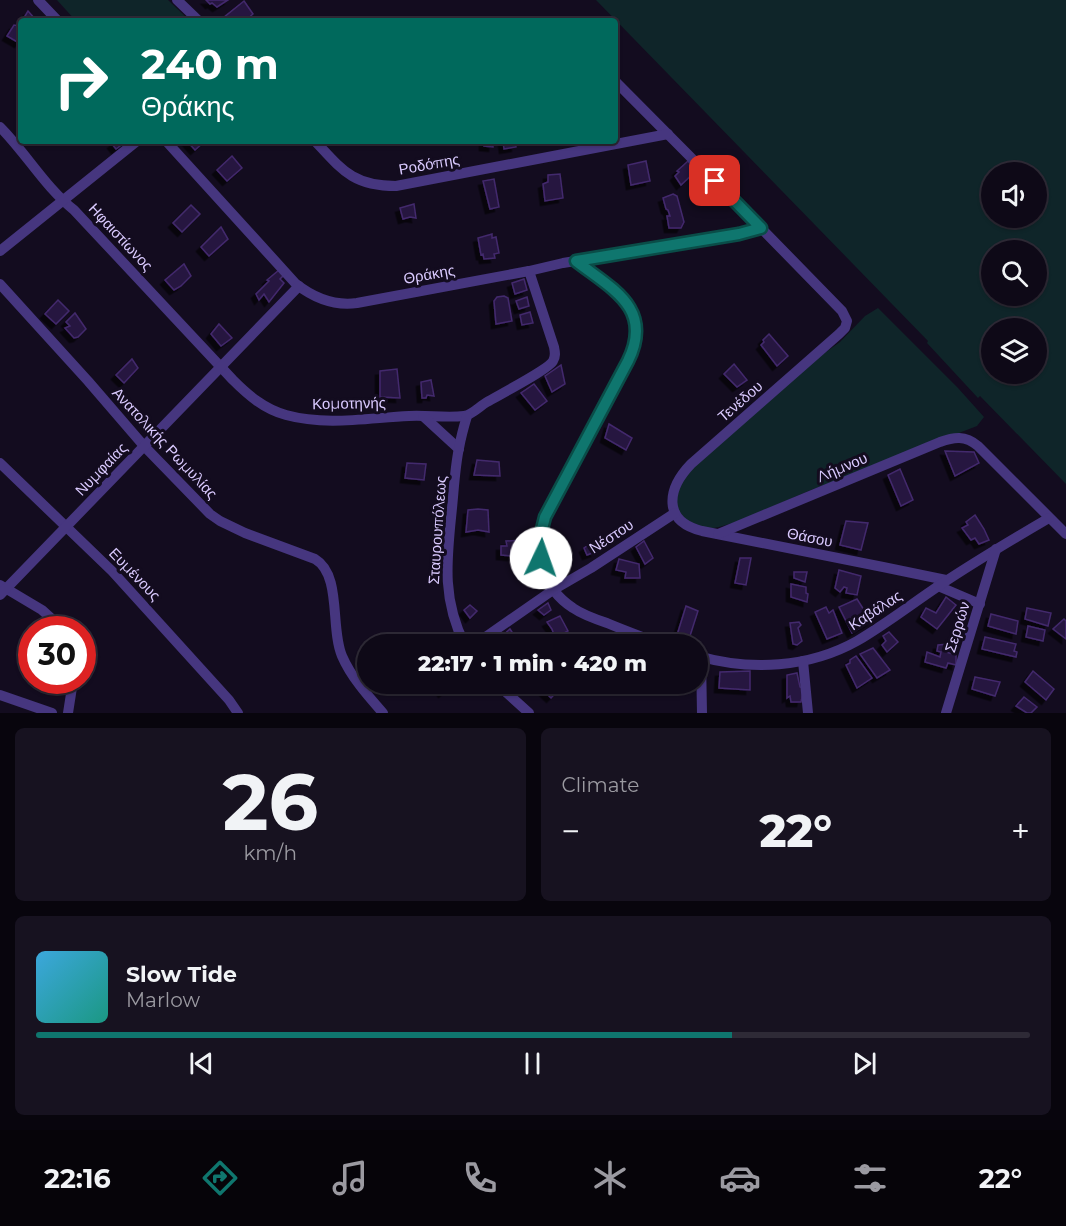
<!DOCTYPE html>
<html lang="en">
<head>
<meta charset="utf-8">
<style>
	:root { --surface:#0e0917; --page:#171220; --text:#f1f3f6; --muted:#9b9aa1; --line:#2e2a36; --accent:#0f766e }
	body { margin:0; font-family:Montserrat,sans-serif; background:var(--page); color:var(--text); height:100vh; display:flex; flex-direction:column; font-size:22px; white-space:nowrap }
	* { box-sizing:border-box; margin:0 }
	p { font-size:20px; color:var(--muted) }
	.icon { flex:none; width:33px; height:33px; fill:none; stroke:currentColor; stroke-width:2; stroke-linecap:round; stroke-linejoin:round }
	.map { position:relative; height:713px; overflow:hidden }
	.side { display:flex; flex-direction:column; gap:15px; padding:15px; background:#08050d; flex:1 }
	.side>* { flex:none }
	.guide { position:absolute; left:18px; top:18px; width:600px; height:126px; border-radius:6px; box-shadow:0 2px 4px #0004,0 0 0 2px var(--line); background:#00695c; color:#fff; overflow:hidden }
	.tools { position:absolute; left:981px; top:162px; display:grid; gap:12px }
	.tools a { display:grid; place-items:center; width:66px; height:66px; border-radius:50%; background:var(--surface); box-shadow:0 2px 4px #0004,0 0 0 2px var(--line); font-size:30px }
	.speed { position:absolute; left:18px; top:616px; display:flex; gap:12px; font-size:30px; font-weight:700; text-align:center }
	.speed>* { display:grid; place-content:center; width:78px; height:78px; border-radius:50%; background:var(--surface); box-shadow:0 2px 4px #0004,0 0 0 2px var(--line); line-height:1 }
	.speed .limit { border:9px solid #d22; background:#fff; color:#111 }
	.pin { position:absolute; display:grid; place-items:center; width:51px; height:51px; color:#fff; margin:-26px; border-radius:12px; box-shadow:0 3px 9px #0006 }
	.me { position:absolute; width:66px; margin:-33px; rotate:3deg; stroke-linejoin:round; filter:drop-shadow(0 0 4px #0008) }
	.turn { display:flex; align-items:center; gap:21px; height:126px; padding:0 24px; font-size:27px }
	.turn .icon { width:78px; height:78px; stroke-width:2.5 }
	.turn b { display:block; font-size:42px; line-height:51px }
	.big { font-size:45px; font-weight:800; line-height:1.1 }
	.side .tile { flex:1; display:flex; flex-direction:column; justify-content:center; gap:9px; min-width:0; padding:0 21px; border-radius:9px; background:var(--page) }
	.side .dial { align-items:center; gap:0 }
	.dial b { font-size:78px; line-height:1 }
	.song { display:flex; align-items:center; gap:18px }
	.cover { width:72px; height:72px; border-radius:9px; background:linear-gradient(135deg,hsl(200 70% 55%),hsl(170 70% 35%)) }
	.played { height:6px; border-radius:3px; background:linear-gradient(90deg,var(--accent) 70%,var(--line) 70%) }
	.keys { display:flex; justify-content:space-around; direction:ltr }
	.heat { display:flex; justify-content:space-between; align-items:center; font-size:33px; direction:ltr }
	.side .tiles { flex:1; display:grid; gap:15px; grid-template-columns:1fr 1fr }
	.tile:last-child { grid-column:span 2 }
	.trip { position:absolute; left:357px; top:634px; width:351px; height:60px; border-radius:30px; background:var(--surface); box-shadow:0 2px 4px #0004,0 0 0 2px var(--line); font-weight:800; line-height:60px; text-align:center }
	.tab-bar { display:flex; height:96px; justify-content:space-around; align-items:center; background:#060409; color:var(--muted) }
	.tab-bar .icon { width:42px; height:42px }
	.tab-bar .on { color:var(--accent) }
	.tab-bar b { font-size:27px; color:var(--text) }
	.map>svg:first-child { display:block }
	.green { fill:#0f2529; fill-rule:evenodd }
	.building { fill:#271840; stroke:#43296d; stroke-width:1.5; filter:url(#shadow) }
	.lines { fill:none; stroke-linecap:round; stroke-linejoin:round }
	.minor { stroke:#46367f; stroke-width:10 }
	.route-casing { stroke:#0a4d48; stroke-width:15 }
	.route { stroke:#0f766e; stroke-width:10 }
	.labels { text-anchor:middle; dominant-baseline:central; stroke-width:6; stroke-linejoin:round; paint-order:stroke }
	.street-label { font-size:15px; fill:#dacaff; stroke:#130c1f }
</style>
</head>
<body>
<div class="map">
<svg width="1066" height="713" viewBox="0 0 1066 713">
	<defs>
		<filter id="shadow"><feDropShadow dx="-4.5" dy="4.5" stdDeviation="0" flood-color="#0009"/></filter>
	</defs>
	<rect width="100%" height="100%" fill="#130c1f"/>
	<g class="green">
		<path d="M57,0H168L190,21H76Z"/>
		<path d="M596,0H1066V484L980,396L978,398L927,343L928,341ZM992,172H1036V218H992ZM992,250H1036V296H992ZM992,328H1036V374H992Z"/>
		<path d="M878,308L958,388L984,417L977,426L811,490L736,522L719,527L708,529L686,520L676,507L677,486L684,474L816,359L840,342L865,316Z"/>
	</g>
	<g class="building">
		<path d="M206,0H228L217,7L212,3L210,4Z"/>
		<path d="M244,1L253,14L245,21H225L223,18Z"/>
		<path d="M28,11L36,20V21H22Z"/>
		<path d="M21,23V40L19,43L7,36L14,25L19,26Z"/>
		<path d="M114,141H123L124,143L116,149L112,144L115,142Z"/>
		<path d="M187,141H205L195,150Z"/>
		<path d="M484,141H493V147L484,146Z"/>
		<path d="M503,141H515L516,147L504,149Z"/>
		<path d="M232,156L242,168L227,181L217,170Z"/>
		<path d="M646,161L650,181L631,185L628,165Z"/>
		<path d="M688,161L696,171L681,185L675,176L679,172L677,171Z"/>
		<path d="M560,174L563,198L545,201L543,184L548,182V175Z"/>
		<path d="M494,179L499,207L490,209L483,181Z"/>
		<path d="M673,194L677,196L684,222L681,228H669L667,216H670L668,210L666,209L663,198Z"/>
		<path d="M414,204L416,218L410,217L403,219L400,208Z"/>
		<path d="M191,205L200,214L182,232L173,223Z"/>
		<path d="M221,227L228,239L209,256L201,247Z"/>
		<path d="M492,234V238L496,237L499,253L494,254L495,258L484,259L483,254L481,255L478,238Z"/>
		<path d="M184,264L191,276L181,286L174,290L165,280Z"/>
		<path d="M279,270L284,275L280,279L284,283L269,302L264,294L259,300L256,294L269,281L267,280Z"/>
		<path d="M524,279L527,290L515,294L512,283Z"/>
		<path d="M504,296L508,298L512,321L496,324L494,301L497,297Z"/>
		<path d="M527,297L529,306L519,309L516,301Z"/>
		<path d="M58,300L69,311L56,324L45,314Z"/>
		<path d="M530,312L533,323L522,325L520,315Z"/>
		<path d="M75,313L86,329L78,337L74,338L65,328L70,326L66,322Z"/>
		<path d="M219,324L232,338L221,346L211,334Z"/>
		<path d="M769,334L788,356L777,366L761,345L764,342L763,340Z"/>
		<path d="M132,359L138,368L124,383L116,375Z"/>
		<path d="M734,364L747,380L737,387L724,374Z"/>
		<path d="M561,365L565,384L552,392L545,376Z"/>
		<path d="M397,369L400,398L380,397V371Z"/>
		<path d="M431,380L434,396L427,395L426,398H422L421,382Z"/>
		<path d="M534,384L547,401L535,410L521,393Z"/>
		<path d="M609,424L632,438L626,450L605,438Z"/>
		<path d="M945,451L974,452L979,463L955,476Z"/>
		<path d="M477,460L499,462L500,476L474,475Z"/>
		<path d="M407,463L426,464L424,480L405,478Z"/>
		<path d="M900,469L913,500L901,506L888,475Z"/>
		<path d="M478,509L488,510L489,532L478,530L466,532L468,510Z"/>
		<path d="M975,515L984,529L989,540L979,544L975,538L971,540L962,528L968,525L966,522Z"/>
		<path d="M846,521L868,523L861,550L840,545Z"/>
		<path d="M523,540L521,551L514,550L512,556L501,555V546H507L506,541Z"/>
		<path d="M644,541L653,558L645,564L636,547Z"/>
		<path d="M590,544L595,552L587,555L584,548Z"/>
		<path d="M740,558H751L746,585L735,583Z"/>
		<path d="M619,559L639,564L640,578H625L626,572L616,570Z"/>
		<path d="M839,570L861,576L857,595L846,593L847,588L844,587L840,592L835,588Z"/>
		<path d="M794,572H807L805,582L794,578Z"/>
		<path d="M791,584L806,587V593L808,594L807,602L791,597Z"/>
		<path d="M946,597L956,605L937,629L921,617L926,608L936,613Z"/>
		<path d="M857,599L871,621L852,633L839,607Z"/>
		<path d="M548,603L551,610L544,615L538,610Z"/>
		<path d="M470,605L477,611L470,618L464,610Z"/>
		<path d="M686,606L698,611L689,639L677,635Z"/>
		<path d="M826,607L829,613L833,610L842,633L827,639L815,612Z"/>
		<path d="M1027,608L1051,613L1048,626L1025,619Z"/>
		<path d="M991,614L1018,621L1016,634L988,626Z"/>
		<path d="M560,616L568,631L555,638L552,629L547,622Z"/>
		<path d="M1064,619L1066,621V639L1053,629Z"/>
		<path d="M799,622L801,625L798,628L802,641L797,645L793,644L790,623Z"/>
		<path d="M1028,626L1045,630L1043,641L1026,637Z"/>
		<path d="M510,629L519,643L515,645H507L501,637Z"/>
		<path d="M889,632L898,642L887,652L882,645L886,641L883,636Z"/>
		<path d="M985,637L1016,644L1014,651L1017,652L1016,657L982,649Z"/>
		<path d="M948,644L946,652L956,655V665L948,663L946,668L925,662L927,652L940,657L941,652L937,651L938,645Z"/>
		<path d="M873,648L890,670L877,678L860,654Z"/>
		<path d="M856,656L872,678L857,688L846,665L850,663V660Z"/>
		<path d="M750,671V690L719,688L720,672Z"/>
		<path d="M1033,671L1054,689L1046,700L1025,682Z"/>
		<path d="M797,673L800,687L804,688L801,702H791L790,696L787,698V675Z"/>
		<path d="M975,677L1000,682L995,696L972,689Z"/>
		<path d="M436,684H454L443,693Z"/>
		<path d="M550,684H564L551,698L544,691Z"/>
		<path d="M1024,697L1037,707L1031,713H1027L1016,706Z"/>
	</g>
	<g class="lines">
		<g class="minor">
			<path d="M38,0L58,21"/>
			<path d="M177,0L199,21"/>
			<path d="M615,81L761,228L842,311L847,321L845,328L839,334L691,464C667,489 662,521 702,531L883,567L946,580"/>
			<path d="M0,127C26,153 45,187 74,210L233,380C248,395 264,409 286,415C326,426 368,418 409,416C427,415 446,418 464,416C472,415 480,406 487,402C499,395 549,369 553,361C556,356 555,352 554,347L529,271"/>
			<path d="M166,141L296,284C314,298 335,306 357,303L529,271L563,263L739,234L761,228"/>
			<path d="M315,141C342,170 353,186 396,186L668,134"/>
			<path d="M0,251L137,141"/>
			<path d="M576,261C613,289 654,308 628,361L545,517C533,551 542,588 573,608C583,615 595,619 607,623C626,631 645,638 664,645"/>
			<path d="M0,284L88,381L144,446L210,514L220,521L245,533L315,559C342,575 330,628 342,656C351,677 368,696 383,713"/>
			<path d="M423,416L459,449"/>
			<path d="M0,463L112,571L229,700L238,713"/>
			<path d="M718,534L940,442C954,437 965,435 978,446L1066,534"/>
			<path d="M0,585L42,610L64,630"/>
			<path d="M938,586L980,604"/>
			<path d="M0,595L299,286"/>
			<path d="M465,645C441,598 447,558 452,508C454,488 455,467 459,448C461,437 464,426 467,416"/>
			<path d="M474,645L553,590L591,568L675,513"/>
			<path d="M698,656C750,671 809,668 857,641C886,624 913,603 940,585C976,561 1013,539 1049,518"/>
			<path d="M701,657L702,713"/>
			<path d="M803,661L808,713"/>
			<path d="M497,684L529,713"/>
			<path d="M0,695L52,713"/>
			<path d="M68,713L73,681"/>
			<path d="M946,713L996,549"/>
		</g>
	</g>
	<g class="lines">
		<defs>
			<path id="route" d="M541,558L540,537L545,517L628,361C654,308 612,289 576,261L739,234L761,228L715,181"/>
		</defs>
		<use href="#route" class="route-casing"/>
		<use href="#route" class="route"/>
	</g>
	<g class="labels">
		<g class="street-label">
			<text transform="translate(429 164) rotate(-10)">Ροδόπης</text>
			<text transform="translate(121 237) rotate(47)">Ηφαιστίωνος</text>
			<text transform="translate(429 274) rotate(-10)">Θράκης</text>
			<text transform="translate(740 401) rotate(-41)">Τενέδου</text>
			<text transform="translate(349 403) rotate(-1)">Κομοτηνής</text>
			<text transform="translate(165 443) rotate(47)">Ανατολικής Ρωμυλίας</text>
			<text transform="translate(842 467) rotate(-23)">Λήμνου</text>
			<text transform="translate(101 469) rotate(-46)">Νυμφαίας</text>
			<text transform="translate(437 530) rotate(-86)">Σταυρουπόλεως</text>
			<text transform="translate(611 536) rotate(-33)">Νέστου</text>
			<text transform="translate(810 537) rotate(11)">Θάσου</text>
			<text transform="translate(135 574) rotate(46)">Ευμένους</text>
			<text transform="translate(875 610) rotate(-33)">Καβάλας</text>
			<text transform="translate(957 627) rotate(-73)">Σερρών</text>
		</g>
	</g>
</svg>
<div class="tools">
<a><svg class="icon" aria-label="sound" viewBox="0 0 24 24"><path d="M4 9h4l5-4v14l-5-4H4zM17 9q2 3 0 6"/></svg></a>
<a><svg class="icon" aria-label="search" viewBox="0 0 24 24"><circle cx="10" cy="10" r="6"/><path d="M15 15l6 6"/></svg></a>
<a><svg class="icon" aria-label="layers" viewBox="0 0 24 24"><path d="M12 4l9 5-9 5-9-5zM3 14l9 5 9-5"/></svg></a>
</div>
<div class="speed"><div class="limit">30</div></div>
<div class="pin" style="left:715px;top:181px;background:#d93025"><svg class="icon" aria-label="arrive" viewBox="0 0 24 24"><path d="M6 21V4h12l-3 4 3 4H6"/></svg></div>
<svg class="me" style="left:541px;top:558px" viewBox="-20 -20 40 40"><circle r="19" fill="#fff"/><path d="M0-13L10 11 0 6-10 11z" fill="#0f766e"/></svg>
<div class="trip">22:17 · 1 min · 420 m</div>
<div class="guide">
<div class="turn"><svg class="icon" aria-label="right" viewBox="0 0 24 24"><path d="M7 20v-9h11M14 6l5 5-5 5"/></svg><div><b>240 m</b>Θράκης</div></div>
</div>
</div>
<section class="side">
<div class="tiles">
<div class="tile dial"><b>26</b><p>km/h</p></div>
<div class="tile"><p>Climate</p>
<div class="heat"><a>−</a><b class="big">22°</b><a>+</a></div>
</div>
<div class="tile">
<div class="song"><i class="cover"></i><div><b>Slow Tide</b><p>Marlow</p></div></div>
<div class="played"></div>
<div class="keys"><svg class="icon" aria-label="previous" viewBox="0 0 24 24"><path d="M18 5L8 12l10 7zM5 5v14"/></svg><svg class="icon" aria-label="pause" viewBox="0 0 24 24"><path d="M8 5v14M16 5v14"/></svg><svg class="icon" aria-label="next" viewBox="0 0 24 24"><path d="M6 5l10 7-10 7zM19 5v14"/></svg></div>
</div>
</div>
</section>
<nav class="tab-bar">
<b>22:16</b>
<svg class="icon on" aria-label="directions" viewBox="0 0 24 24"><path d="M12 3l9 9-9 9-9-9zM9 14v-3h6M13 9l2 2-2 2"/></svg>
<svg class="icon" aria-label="music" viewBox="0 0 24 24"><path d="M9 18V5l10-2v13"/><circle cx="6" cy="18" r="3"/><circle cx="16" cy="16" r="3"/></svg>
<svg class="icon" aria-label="phone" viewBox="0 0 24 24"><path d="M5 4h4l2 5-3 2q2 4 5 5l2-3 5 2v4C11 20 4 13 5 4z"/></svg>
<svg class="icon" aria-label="climate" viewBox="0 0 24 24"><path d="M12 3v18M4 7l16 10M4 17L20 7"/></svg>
<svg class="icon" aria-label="car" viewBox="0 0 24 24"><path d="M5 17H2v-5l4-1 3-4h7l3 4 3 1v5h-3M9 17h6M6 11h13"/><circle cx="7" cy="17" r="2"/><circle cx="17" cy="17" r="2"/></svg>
<svg class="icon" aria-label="filters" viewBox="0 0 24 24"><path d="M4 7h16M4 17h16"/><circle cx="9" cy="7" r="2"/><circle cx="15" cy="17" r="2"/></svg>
<b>22°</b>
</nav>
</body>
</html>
